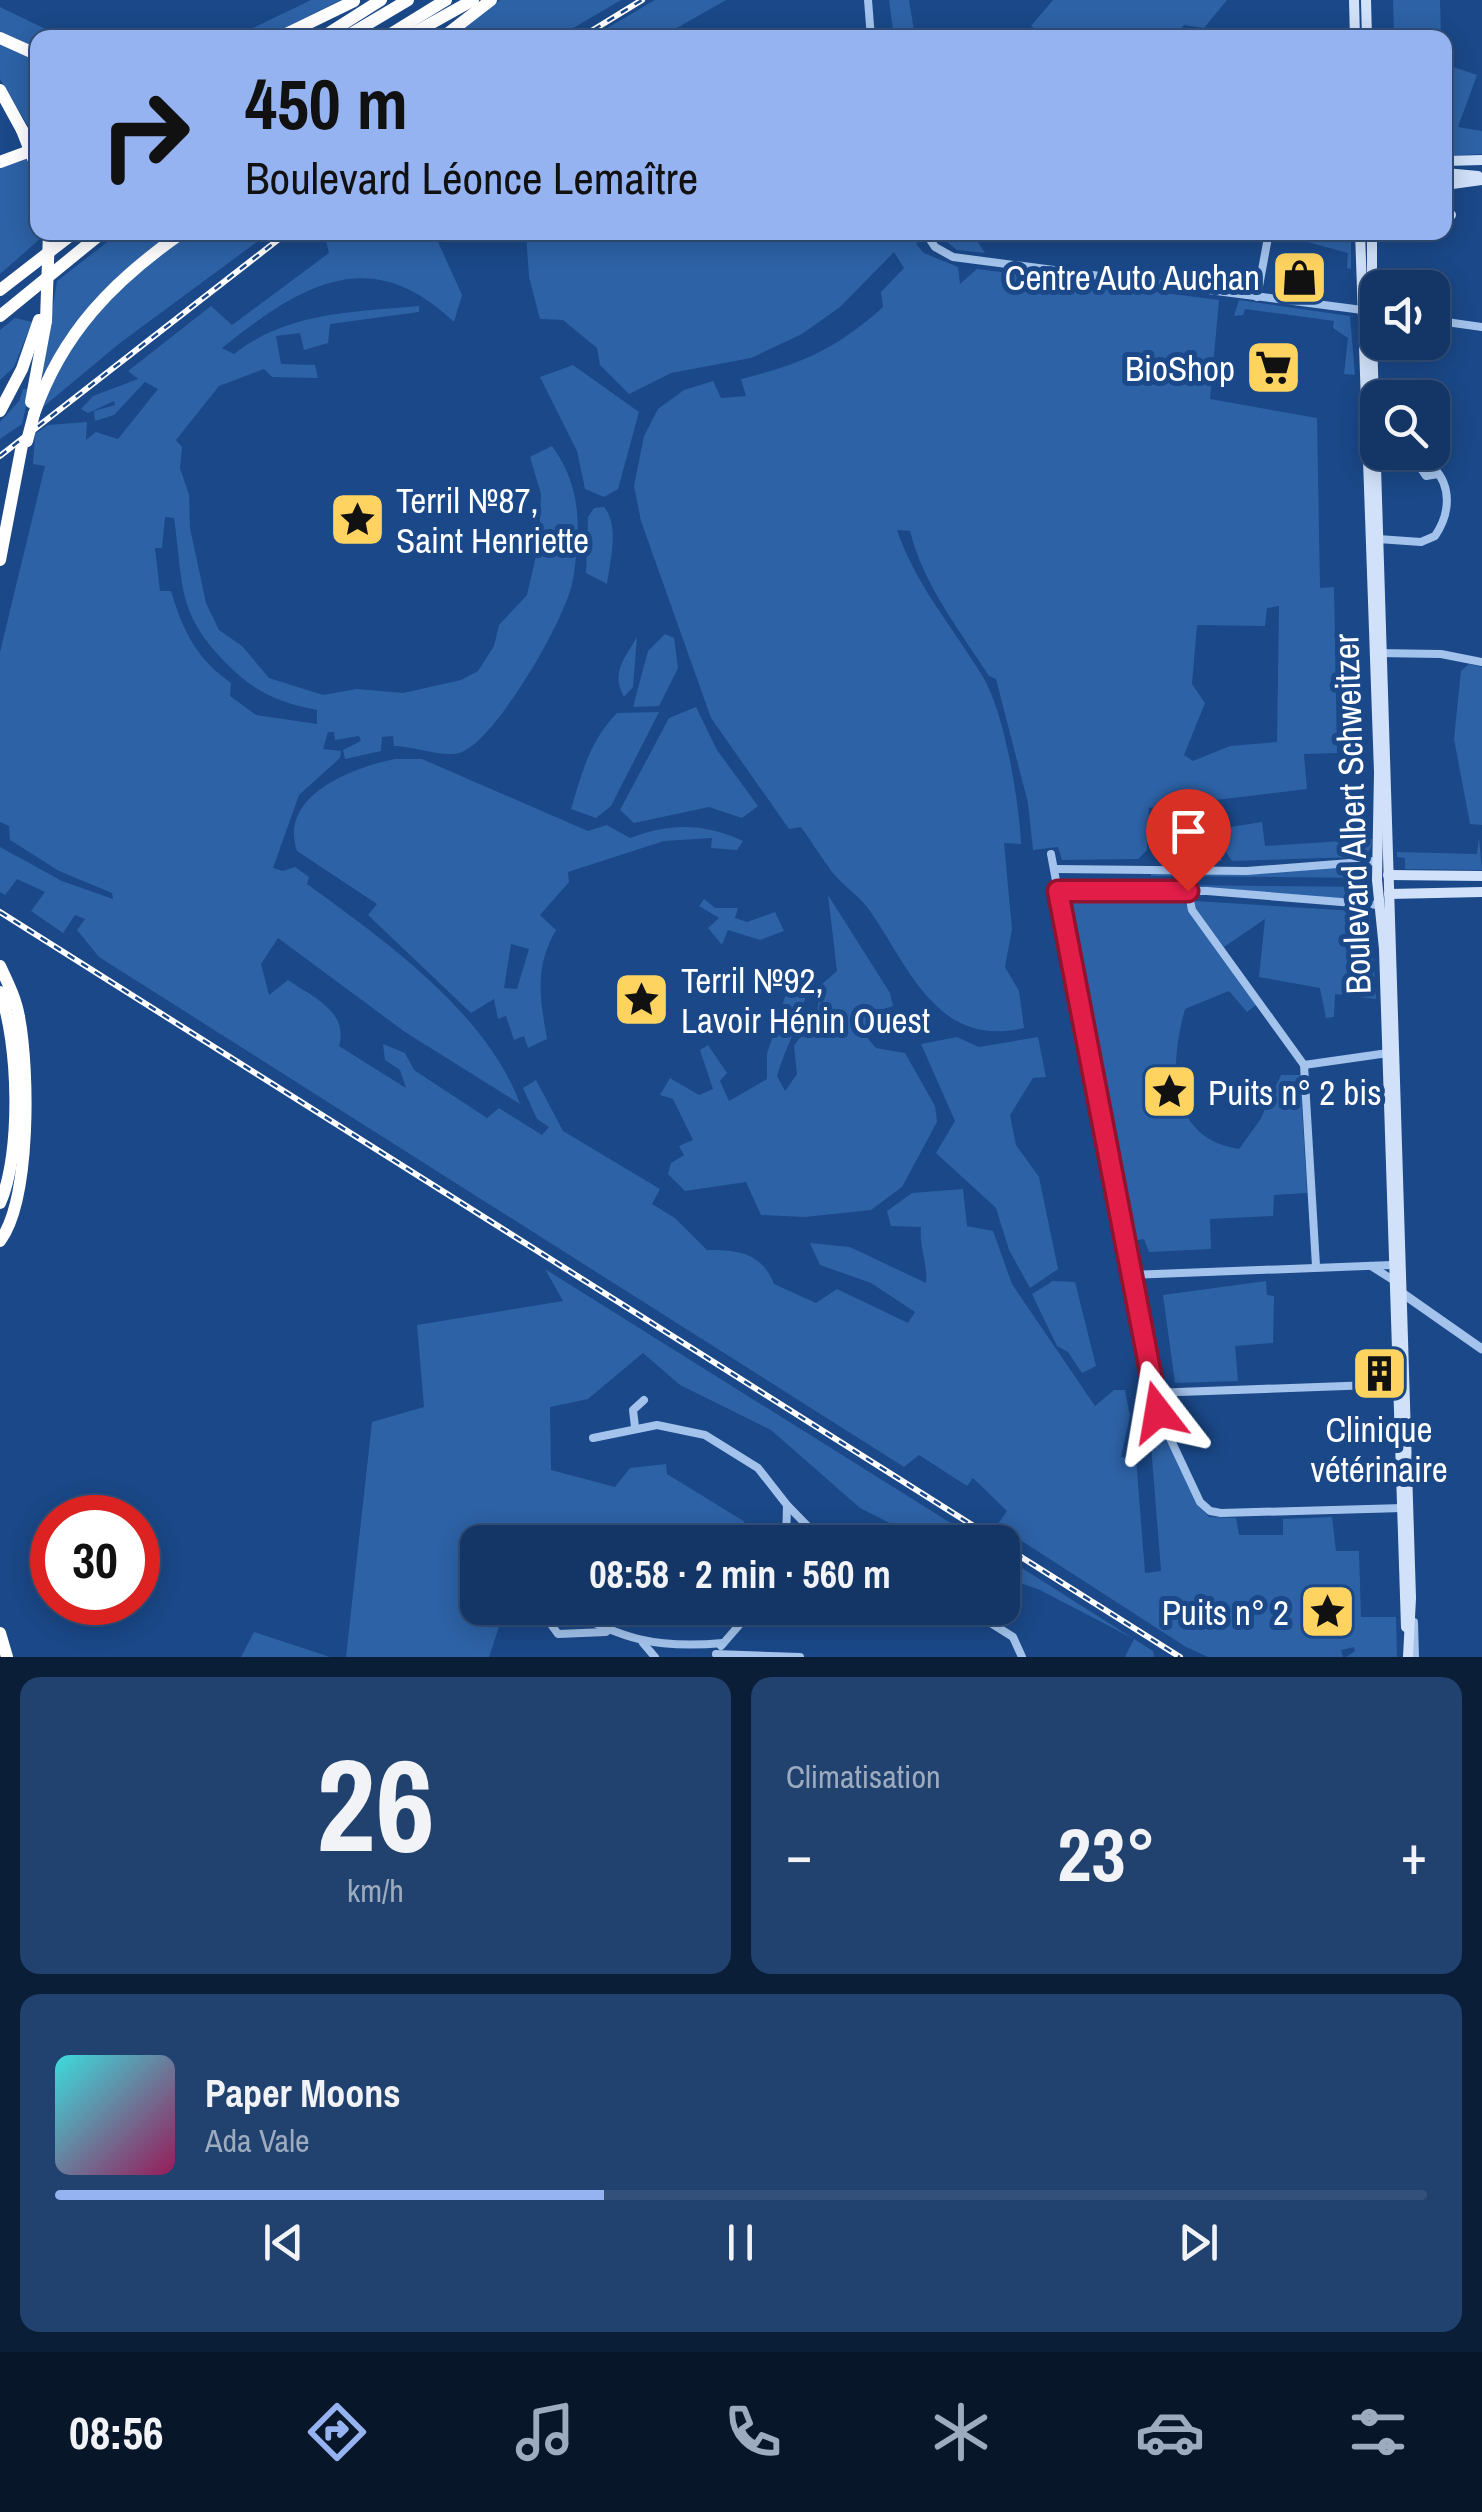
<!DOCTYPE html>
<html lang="fr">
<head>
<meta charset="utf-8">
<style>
	:root { --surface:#143666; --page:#21416f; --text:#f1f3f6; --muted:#9dabbf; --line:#33507a; --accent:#95b2f1 }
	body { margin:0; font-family:"Archivo Narrow",sans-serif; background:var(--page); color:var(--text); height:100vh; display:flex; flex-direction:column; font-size:38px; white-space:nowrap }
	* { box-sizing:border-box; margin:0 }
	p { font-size:32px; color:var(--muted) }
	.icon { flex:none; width:55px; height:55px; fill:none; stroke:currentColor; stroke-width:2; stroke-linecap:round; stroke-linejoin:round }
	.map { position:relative; height:1657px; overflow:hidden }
	.drawer { display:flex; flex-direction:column; gap:20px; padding:20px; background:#0b1e38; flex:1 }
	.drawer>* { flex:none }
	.hud { position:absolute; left:30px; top:30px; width:1422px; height:210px; border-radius:20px; box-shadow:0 5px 25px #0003,0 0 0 2px var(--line); background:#95b2f1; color:#111; overflow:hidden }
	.tools { position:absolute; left:1360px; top:270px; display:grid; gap:20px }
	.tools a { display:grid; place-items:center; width:90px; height:90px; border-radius:20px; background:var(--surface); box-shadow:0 5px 25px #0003,0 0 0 2px var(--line); font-size:50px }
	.speed { position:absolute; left:30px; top:1495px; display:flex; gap:20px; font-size:50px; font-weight:700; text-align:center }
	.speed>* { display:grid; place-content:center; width:130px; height:130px; border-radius:50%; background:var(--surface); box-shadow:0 5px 25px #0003,0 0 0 2px var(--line); line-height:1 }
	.speed .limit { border:15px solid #d22; background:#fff; color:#111 }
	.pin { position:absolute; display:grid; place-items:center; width:85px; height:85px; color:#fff; margin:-102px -42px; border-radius:50% 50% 50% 0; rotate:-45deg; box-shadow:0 0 10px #0007 }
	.pin .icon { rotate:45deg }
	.me { position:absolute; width:110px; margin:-55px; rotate:346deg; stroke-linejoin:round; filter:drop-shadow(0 0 8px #0008) }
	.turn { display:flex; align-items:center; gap:35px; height:210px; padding:0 50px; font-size:45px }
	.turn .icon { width:130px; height:130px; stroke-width:2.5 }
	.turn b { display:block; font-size:70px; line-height:85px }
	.big { font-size:75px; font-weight:700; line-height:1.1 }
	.drawer .card { flex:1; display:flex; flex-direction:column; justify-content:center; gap:15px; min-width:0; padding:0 35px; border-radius:20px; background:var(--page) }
	.drawer .dial { align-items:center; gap:0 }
	.dial b { font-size:130px; line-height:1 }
	.song { display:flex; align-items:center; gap:30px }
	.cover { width:120px; height:120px; border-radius:15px; background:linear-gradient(135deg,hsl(180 70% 55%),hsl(330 70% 35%)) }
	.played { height:10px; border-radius:5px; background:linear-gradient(90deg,var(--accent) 40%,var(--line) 40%) }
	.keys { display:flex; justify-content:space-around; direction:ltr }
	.heat { display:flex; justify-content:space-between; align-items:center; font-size:55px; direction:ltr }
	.drawer .tiles { flex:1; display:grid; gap:20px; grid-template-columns:1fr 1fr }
	.card:last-child { grid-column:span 2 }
	.trip { position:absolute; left:460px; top:1525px; width:560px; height:100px; border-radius:20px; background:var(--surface); box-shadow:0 5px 25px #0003,0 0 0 2px var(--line); font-weight:700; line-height:100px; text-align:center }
	.dock { display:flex; height:160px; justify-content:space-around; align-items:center; background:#081629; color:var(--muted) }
	.dock .icon { width:70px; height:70px }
	.dock .on { color:var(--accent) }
	.dock b { font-size:45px; color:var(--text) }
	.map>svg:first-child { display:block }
	.green { fill:#2d62a6; fill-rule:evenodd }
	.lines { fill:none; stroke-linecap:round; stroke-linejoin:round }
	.minor { stroke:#a3c3ec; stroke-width:8 }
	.tertiary { stroke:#a3c3ec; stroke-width:9 }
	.secondary { stroke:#d0e1f9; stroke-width:10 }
	.motorway { stroke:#fff; stroke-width:12 }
	.rail-casing { stroke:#fff; stroke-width:6 }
	.rail { stroke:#1a4888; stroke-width:2.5; stroke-dasharray:8; stroke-linecap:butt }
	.motorway-bridge { stroke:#fff; stroke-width:12 }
	.route-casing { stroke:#92132f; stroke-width:25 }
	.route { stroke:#e11d48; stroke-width:18 }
	.labels { text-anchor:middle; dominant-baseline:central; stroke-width:10; stroke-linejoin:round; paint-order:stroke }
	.poi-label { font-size:35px; fill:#fff; stroke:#1a4888; text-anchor:end }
	.street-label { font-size:35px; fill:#fff; stroke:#1a4888 }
</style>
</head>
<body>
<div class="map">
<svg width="1482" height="1657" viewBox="0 0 1482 1657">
	<rect width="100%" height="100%" fill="#1a4888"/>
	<g class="green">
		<path d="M311,0H341L266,37L232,38Z"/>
		<path d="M500,0H621L558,37L451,38Z"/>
		<path d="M655,0H726L661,37H592Z"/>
		<path d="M889,0H909L915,37H894Z"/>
		<path d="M1053,0H1227L1204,28L1184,25L1174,37H1048L1031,26Z"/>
		<path d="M1393,0H1440L1441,37H1374L1394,34Z"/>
		<path d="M0,7L58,35L67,37L38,38L37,50L0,33Z"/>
		<path d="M0,42L37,59V141L0,79Z"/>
		<path d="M1445,64L1477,75L1458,127L1482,131V154L1445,156Z"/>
		<path d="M27,158L41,238L0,274V168Z"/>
		<path d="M119,233H178L99,295L67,334L42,376L57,281Z"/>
		<path d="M192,233H269L120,343L43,407C70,329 126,278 192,233Z"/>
		<path d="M324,233H434L462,295L454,322C369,241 300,286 222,348L234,354C287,312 353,312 419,306V312L330,324L328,343L304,350L300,333L276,336L281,364L315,365L318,378L272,377L264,369L219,386L176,440L182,447L180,468L189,495L190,528L206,603L219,630L242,646L269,678L323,695L357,689L403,693L461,680L478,671L494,646L499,625L527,595L539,543L541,494L530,457L552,446C582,487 581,529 573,579C568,616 497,738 462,752C446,759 413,746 394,746L393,736L382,737L381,751L345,759L343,750L361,741L359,736L335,740L334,732H328L323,749L341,751L340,758L299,795L273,868L283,871L295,867L309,877L307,884C383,939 487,1013 520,1104L405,1032L278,938L261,964L269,995L288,980C313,997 349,1012 339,1046L406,1088L400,1070L385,1060L383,1044L405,1053L414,1070L487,1118L499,1108L542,1135L549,1127L537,1119L523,1088L536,1080L563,1131L660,1189L652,1204L675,1218L707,1250C739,1250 762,1253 774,1284L816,1303L837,1289L908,1323L915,1312L871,1283L820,1265L810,1243L850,1247L926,1283C928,1262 919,1249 921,1227L891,1226L887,1211L912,1193L963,1189L967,1226L993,1231L1012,1284L1095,1406L1114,1390H1125L1130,1416L1121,1457L1136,1458L1145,1573L1161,1571L1149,1420L1157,1417L1199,1506L1209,1517L1236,1518L1239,1535H1283V1519L1332,1517L1336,1551H1359L1361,1617H1396L1397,1657H1346L1355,1651L1354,1647L1341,1650L1343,1657H1208L1186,1647L997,1525L1007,1511L973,1478L967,1486L919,1455L904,1467L99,957L77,930L85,919L75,915L63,933L31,911L45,892L17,879L5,895L0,892V847L62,881L113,899L112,893L59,871L10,840L9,826L0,822V652L45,466L33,464L35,434L48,425L87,422L86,440L96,432L118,439L158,389L145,382L114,415L95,421L94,411L115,405L114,401L88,413L81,409L93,396L138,379L128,371L211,306L232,325L329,253ZM165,517L174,518C184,588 176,613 229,666C256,693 280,703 317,710V724L256,715L230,696L231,683C196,658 183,631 171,591H160L155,548H162Z"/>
		<path d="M526,233H923L925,237L916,244L924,253L958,267L960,284L977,269L1219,300L1210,399L1317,418L1320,588L1334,587L1337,753L1304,754L1307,789L1149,808L1147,850L1138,859L1062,860L1058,847L1033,850L1028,803L996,679L989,676C960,631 923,584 910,531L897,530C916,586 953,627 983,677C1005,714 1019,801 1021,844L1004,843L1012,929L1005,967L1019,991L1024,1028C937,1049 909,967 870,911C860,896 843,886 832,872C821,857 811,841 801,827L789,829L711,718L641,521L634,486L644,436L658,409L684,390L713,381L721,398L746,396L741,379C802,364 836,349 883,307L881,292L904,268L894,252L840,307L802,334L751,358L671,373L629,394L600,365L597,348L563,320L540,319L529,277ZM1279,606L1277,742L1230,746L1193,761L1184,755L1205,703L1192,684L1197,625L1265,626L1267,608Z"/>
		<path d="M936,233H972L985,253L957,250Z"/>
		<path d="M1278,234L1337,233L1351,241V269L1347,268L1348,253Z"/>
		<path d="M1239,300L1350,316L1355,375L1344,374L1348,338L1333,328L1334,321L1245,309L1243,315L1234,316Z"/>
		<path d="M15,318L32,322L14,367L0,380V330Z"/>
		<path d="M573,365L639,412L618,489L604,497L585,489L577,451L540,377Z"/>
		<path d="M23,389H30L22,424L0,439V422L19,401Z"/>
		<path d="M604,507C620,526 610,561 607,584L586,573L588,517L594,508Z"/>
		<path d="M665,634L674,638L678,668L659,706L633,707L648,651Z"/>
		<path d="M637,637L633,687L624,697C611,673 624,659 637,637Z"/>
		<path d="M1469,664L1482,667V825L1470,824L1454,739L1461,671Z"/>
		<path d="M696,707L717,750L758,806L742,818L709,807L634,823L620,810L669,718Z"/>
		<path d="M659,712L611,806L596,818L571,809C582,773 589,742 617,713Z"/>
		<path d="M395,759H422L588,831L607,825L630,838C671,823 703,823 743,841L737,850L711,848L712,838L664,841L568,872L569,882L540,915L556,930C534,968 540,998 547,1039L528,1048L524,1036L514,1040L506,1016L498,1019L494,999L471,1013L368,915L377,904L297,851C278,795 354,767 395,759ZM511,944L529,949L517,989L504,988Z"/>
		<path d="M1262,822L1265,846L1372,839C1372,851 1367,855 1355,857L1232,861L1211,830Z"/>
		<path d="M1479,838L1482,870L1405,869V858L1397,857V852L1477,854Z"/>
		<path d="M1198,839L1213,844L1222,861H1179L1175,855L1174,861H1162L1156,852L1163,845L1196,847Z"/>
		<path d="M1368,865L1369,878L1151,876V873H1253Z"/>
		<path d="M1181,885L1369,887L1370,902L1181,889Z"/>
		<path d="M828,895L890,993L893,1006C875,1011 866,1014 865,1035L876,1048L905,1053L935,1106L937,1122L902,1187L871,1210L805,1217L761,1215L746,1182L685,1191L668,1174L671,1163L684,1155L679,1146L693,1140L673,1099L660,1095L670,1078L699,1095L713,1089L700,1050L708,1045L727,1073L720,1081L729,1101L767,1079V1054L789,984L808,978C806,1015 787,1041 777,1076L785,1091L797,1074L794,1046L817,1013L821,985L837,971Z"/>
		<path d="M704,899L715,908H738L735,918L747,922L775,912L784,931L760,940L728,930L722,945L708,928L719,918L699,906Z"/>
		<path d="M1071,901L1184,902L1256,1005L1247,1012L1229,991L1185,1009C1169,1065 1168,1139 1239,1149L1260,1120L1281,1075H1300L1307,1193L1274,1195L1273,1216L1210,1219L1211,1249L1149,1252L1144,1239L1133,1241Z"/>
		<path d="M1195,901L1370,912L1376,999L1335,994L1334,1017L1326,1018L1320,988L1259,977L1265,919L1224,947L1194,909Z"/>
		<path d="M957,1037L979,1047L1038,1037L1046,1077L1033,1078L1010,1115L1016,1145L1039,1177L1058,1269L1030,1288L1009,1250L996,1208L936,1153L955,1121L921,1044Z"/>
		<path d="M545,1269L981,1542H927L860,1508L771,1430L680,1385L643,1353L588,1399L550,1407L551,1470L615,1487L630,1468L666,1464L667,1474L745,1522L719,1542H478V1608H505L489,1657H346L372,1422L424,1407L417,1325L563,1301Z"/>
		<path d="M1053,1281L1075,1282L1096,1366L1082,1373L1068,1352L1057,1346L1032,1294Z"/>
		<path d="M1266,1281L1267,1295L1274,1296L1273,1343L1235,1346L1238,1381L1175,1383L1163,1295Z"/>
		<path d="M1003,1556L1153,1651L1154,1657H1125L1134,1639L1040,1590L1003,1577Z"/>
		<path d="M254,1632L330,1657H241Z"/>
	</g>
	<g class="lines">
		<g class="minor">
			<path d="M868,0L871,38"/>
			<path d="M925,232L935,247L953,257L1378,312"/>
			<path d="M1257,297L1269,232"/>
			<path d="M1432,320L1482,327"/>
			<path d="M1378,539L1421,542L1435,536C1450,514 1452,487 1434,468L1422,470L1426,476L1438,474"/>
			<path d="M1377,653L1441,654L1482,662"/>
			<path d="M1051,854L1154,1404L1200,1502L1210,1511L1221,1513L1403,1508"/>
			<path d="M1054,869L1247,871L1376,861"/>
			<path d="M1058,891H1207L1378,905"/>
			<path d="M1188,891L1192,910L1304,1065L1316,1266"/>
			<path d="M1304,1065L1388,1053"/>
			<path d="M1371,1266L1393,1280"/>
			<path d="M1129,1275L1392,1265"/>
			<path d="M1151,1393L1400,1384"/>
			<path d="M635,1427L633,1410L644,1400"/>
			<path d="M593,1438L657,1425L705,1435L758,1468L787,1505L786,1542"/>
			<path d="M788,1506L823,1542"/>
			<path d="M561,1608L550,1614V1623L558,1634L606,1632"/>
			<path d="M564,1608C623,1639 655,1649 723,1643"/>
			<path d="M967,1608L1013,1637L1022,1657"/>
			<path d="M1414,1622L1415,1657"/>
			<path d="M643,1643L655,1657"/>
			<path d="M721,1646L754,1608"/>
			<path d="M716,1654L800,1657"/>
		</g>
		<path class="tertiary" d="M1402,1293L1482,1349"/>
		<g class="secondary">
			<path d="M1354,0L1355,38"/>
			<path d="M1366,0L1367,38"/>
			<path d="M1445,161L1482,160"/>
			<path d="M1445,173L1478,176"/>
			<path d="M1445,185L1482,180"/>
			<path d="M1445,213L1451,215"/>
			<path d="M1360,232L1379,772L1377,880L1384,949L1406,1627"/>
			<path d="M1372,232V337L1411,1598L1408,1657"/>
			<path d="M1388,875L1482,876"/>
			<path d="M1389,894L1482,892"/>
		</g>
		<g class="motorway">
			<path d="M0,38L38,55"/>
			<path d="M278,38L354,1"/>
			<path d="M321,38L381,0"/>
			<path d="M344,38L408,0"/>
			<path d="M384,38L446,0"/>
			<path d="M405,38L473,0"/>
			<path d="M442,38L491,0"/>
			<path d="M0,90L22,130"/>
			<path d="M0,162L38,148"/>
			<path d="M0,290L75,232"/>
			<path d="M0,316L103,232"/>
			<path d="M31,402L46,321"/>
			<path d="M0,411L22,369L39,320"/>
			<path d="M34,414C62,333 113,281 183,232"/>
			<path d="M0,560L22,445"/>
			<path d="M0,966C8,983 16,999 19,1017C29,1069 31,1199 0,1241"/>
			<path d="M0,992C19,1042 22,1154 0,1203"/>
			<path d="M0,1633L7,1657"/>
		</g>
		<defs>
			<g id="rail">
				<path d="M580,38L642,0"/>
				<path d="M0,456L288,232"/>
				<path d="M0,912L999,1542"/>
				<path d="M1002,1545L1180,1657"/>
			</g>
		</defs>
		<use href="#rail" class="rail-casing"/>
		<use href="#rail" class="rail"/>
		<g class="motorway-bridge">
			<path d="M22,130L38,171"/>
			<path d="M46,321L49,232"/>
			<path d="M27,441L34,414"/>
		</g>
	</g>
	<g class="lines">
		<defs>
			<path id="route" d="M1158,1412L1058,891H1188"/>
		</defs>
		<use href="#route" class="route-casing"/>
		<use href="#route" class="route"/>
	</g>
	<defs>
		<symbol id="shop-square" viewBox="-11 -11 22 22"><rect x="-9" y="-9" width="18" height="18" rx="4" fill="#fed35f" stroke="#1a4888"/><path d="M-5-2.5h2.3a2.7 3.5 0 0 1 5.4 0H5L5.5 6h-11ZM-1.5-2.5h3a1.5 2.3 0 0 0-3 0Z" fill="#111"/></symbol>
		<symbol id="supermarket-square" viewBox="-11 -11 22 22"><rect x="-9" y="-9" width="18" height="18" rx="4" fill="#fed35f" stroke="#1a4888"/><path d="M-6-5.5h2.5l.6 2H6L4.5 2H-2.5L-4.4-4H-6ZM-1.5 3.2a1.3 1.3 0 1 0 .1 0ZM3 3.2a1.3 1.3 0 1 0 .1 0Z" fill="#111"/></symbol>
		<symbol id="sight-square" viewBox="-11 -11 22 22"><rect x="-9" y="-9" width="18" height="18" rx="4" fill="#fed35f" stroke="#1a4888"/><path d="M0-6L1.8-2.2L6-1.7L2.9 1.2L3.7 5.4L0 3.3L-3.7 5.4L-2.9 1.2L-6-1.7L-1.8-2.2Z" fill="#111"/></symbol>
		<symbol id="building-square" viewBox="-11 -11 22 22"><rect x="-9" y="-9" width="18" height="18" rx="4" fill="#fed35f" stroke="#1a4888"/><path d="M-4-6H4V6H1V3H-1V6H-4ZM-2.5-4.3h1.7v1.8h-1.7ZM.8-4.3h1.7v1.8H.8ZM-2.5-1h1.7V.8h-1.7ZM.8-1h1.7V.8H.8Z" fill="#111"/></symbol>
	</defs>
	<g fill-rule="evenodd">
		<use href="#shop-square" x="1268" y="246" width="63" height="63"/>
		<use href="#supermarket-square" x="1242" y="336" width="63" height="63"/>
		<use href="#sight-square" x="326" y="488" width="63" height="63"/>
		<use href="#sight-square" x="610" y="968" width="63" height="63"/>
		<use href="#sight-square" x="1138" y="1060" width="63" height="63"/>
		<use href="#building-square" x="1348" y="1342" width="63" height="63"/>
		<use href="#sight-square" x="1296" y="1580" width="63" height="63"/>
	</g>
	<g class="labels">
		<g class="poi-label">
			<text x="1260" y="277">Centre Auto Auchan</text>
			<text x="1235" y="368">BioShop</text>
			<text x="396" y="500" text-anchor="start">Terril №87,<tspan x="396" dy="40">Saint Henriette</tspan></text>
			<text x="681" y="980" text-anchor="start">Terril №92,<tspan x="681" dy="40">Lavoir Hénin Ouest</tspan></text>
			<text x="1208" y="1092" text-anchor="start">Puits n° 2 bis</text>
			<text x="1379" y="1429" text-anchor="middle">Clinique<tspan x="1379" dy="40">vétérinaire</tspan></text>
			<text x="1289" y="1612">Puits n° 2</text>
		</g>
		<g class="street-label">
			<text transform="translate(1352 814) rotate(-92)">Boulevard Albert Schweitzer</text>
		</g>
	</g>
</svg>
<div class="tools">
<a><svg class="icon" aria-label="sound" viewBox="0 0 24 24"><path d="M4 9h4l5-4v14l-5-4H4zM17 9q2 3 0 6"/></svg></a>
<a><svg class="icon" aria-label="search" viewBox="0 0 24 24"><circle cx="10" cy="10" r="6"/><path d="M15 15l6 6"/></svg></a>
</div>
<div class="speed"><div class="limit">30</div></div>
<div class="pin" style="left:1188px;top:891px;background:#d93025"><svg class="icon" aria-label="arrive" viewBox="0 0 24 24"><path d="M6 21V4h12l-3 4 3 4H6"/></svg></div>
<svg class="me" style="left:1158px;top:1412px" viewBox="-20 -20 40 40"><path d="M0-17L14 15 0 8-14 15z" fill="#e11d48" stroke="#fff" stroke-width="4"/></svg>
<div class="trip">08:58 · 2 min · 560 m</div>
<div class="hud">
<div class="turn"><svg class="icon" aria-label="right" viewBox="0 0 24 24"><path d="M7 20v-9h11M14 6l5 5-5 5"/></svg><div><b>450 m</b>Boulevard Léonce Lemaître</div></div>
</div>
</div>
<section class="drawer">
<div class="tiles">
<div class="card dial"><b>26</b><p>km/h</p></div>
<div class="card"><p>Climatisation</p>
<div class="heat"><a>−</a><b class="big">23°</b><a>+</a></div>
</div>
<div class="card">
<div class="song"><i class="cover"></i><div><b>Paper Moons</b><p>Ada Vale</p></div></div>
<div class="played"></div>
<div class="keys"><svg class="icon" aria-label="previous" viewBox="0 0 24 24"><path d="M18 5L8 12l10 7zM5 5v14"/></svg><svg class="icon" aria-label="pause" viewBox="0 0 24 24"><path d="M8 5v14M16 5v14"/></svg><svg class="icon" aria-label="next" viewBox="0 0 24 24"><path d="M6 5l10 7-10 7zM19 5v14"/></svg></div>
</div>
</div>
</section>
<nav class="dock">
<b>08:56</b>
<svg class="icon on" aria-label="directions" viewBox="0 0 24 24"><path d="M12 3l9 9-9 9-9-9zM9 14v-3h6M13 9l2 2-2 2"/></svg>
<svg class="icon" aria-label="music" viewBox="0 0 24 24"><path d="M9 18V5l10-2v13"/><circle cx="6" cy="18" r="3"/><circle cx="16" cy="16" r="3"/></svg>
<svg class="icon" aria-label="phone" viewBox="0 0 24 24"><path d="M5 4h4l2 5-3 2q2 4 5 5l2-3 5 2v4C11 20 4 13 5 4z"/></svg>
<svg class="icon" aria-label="climate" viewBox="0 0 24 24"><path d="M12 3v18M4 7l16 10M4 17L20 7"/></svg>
<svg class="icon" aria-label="car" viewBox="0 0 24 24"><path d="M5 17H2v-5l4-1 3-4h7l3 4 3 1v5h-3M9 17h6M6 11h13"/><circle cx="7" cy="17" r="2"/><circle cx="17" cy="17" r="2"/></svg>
<svg class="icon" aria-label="filters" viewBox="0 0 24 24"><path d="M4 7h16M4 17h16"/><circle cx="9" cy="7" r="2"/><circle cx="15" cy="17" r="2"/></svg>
</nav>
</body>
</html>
